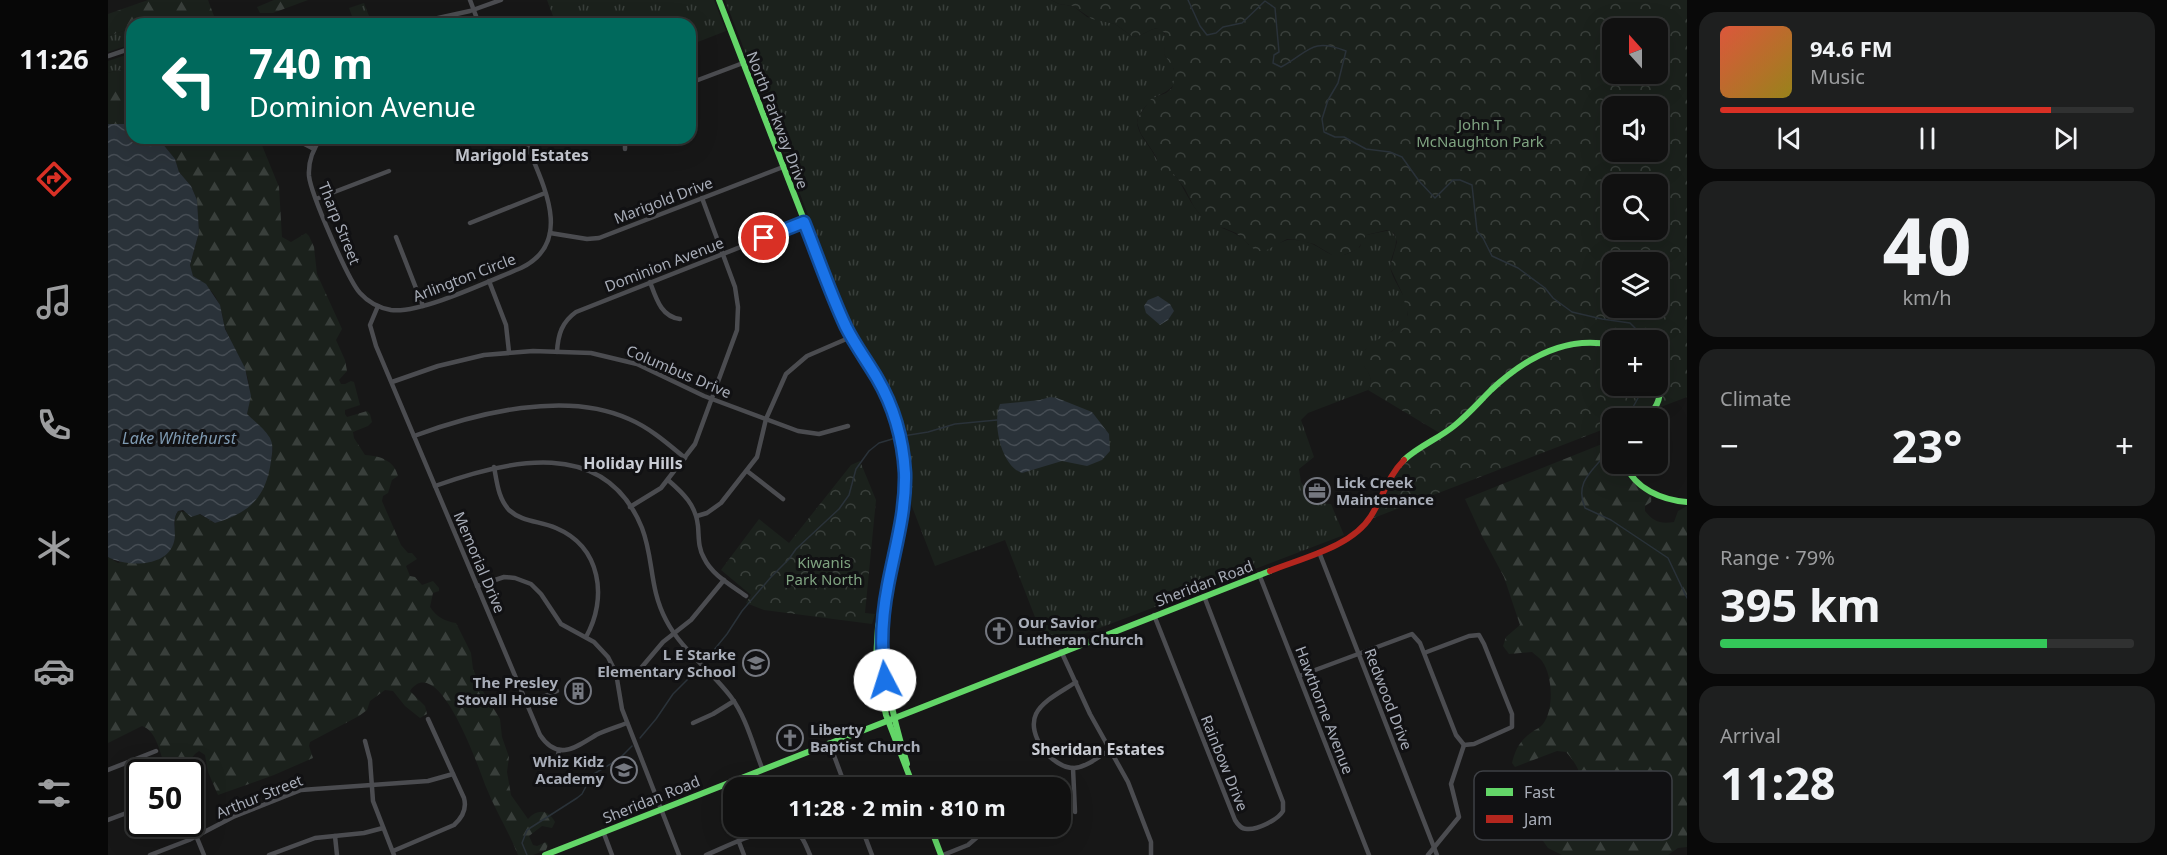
<!DOCTYPE html>
<html lang="en">
<head>
<meta charset="utf-8">
<style>
	:root { --surface:#111; --page:#1e1f1f; --text:#f1f3f6; --muted:#9c9d9f; --line:#303131; --accent:#d93025 }
	body { margin:0; font-family:"Noto Sans",sans-serif; background:var(--page); color:var(--text); height:100vh; display:flex; flex-direction:column; font-size:22px; white-space:nowrap }
	* { box-sizing:border-box; margin:0 }
	p { font-size:20px; color:var(--muted) }
	.icon { flex:none; width:33px; height:33px; fill:none; stroke:currentColor; stroke-width:2; stroke-linecap:round; stroke-linejoin:round }
	.map { position:relative; flex:1; overflow:hidden }
	.side { display:flex; flex-direction:column; gap:12px; padding:12px; background:#090909; width:480px }
	.side>* { flex:none }
	.top-card { position:absolute; left:18px; top:18px; width:570px; height:126px; border-radius:18px; box-shadow:0 6px 24px #0002,0 0 0 2px var(--line); background:#00695c; color:#fff; overflow:hidden }
	.needle { width:39px; rotate:339deg }
	.controls { position:absolute; left:1494px; top:18px; display:grid; gap:12px }
	.controls a { display:grid; place-items:center; width:66px; height:66px; border-radius:12px; background:var(--surface); box-shadow:0 6px 24px #0002,0 0 0 2px var(--line); font-size:30px }
	.speed { position:absolute; left:18px; top:759px; display:flex; gap:12px; font-size:30px; font-weight:700; text-align:center }
	.speed>* { display:grid; place-content:center; width:78px; height:78px; border-radius:50%; background:var(--surface); box-shadow:0 6px 24px #0002,0 0 0 2px var(--line); line-height:1 }
	.speed .limit { border:3px solid #111; border-radius:9px; background:#fff; color:#111 }
	.pin { position:absolute; display:grid; place-items:center; width:51px; height:51px; color:#fff; margin:-26px; border:3px solid #fff; border-radius:50%; box-shadow:0 2px 6px #0007 }
	.me { position:absolute; width:66px; margin:-33px; rotate:355deg; stroke-linejoin:round; filter:drop-shadow(0 0 4px #0008) }
	.turn { display:flex; align-items:center; gap:21px; height:126px; padding:0 24px; font-size:27px }
	.turn .icon { width:78px; height:78px; stroke-width:2.5 }
	.turn b { display:block; font-size:42px; line-height:51px }
	.big { font-size:45px; font-weight:700; line-height:1.1 }
	.side .widget { flex:1; display:flex; flex-direction:column; justify-content:center; gap:9px; min-width:0; padding:0 21px; border-radius:18px; background:var(--page) }
	.side .dial { align-items:center; gap:0 }
	.dial b { font-size:78px; line-height:1 }
	.song { display:flex; align-items:center; gap:18px }
	.cover { width:72px; height:72px; border-radius:9px; background:linear-gradient(135deg,hsl(10 70% 55%),hsl(50 70% 35%)) }
	.played { height:6px; border-radius:3px; background:linear-gradient(90deg,var(--accent) 80%,var(--line) 80%) }
	.keys { display:flex; justify-content:space-around; direction:ltr }
	.heat { display:flex; justify-content:space-between; align-items:center; font-size:33px; direction:ltr }
	.charge { height:9px; border-radius:4px; background:linear-gradient(90deg,#34c759 79%,var(--line) 0) }
	.trip { position:absolute; left:615px; top:777px; width:348px; height:60px; border-radius:18px; background:var(--surface); box-shadow:0 6px 24px #0002,0 0 0 2px var(--line); font-weight:700; line-height:60px; text-align:center }
	main { display:flex; flex:1; min-height:0 }
	.dock { display:flex; flex-direction:column; width:108px; justify-content:space-around; align-items:center; background:#070707; color:var(--muted) }
	.dock .icon { width:42px; height:42px }
	.dock .selected { color:var(--accent) }
	.dock b { font-size:27px; color:var(--text) }
	.map>svg:first-child { display:block }
	.grass { fill:url(#grass-tufts) }
	.forest { fill:url(#forest-firs) }
	.park { fill:url(#park-crowns); fill-rule:evenodd }
	.water { fill:url(#water-waves) }
	.lines { fill:none; stroke-linecap:round; stroke-linejoin:round }
	.stream { stroke:#2a3239; stroke-width:1.5 }
	.street { stroke:#4b4c50; stroke-width:4.5 }
	.fast { stroke:#63d668; stroke-width:6 }
	.jam { stroke:#b3261e; stroke-width:6 }
	.route-casing { stroke:#114b97; stroke-width:15 }
	.route { stroke:#1a73e8; stroke-width:10 }
	.labels { text-anchor:middle; dominant-baseline:central; stroke-width:6; stroke-linejoin:round; paint-order:stroke }
	.street-label { font-size:15px; fill:#a8adb8; stroke:#111113 }
	.park-label { font-size:15px; fill:#7fa381; stroke:#111113 }
	.poi-label { font-size:15px; font-weight:bold; fill:#a8adb8; stroke:#111113; text-anchor:start }
	.neighbourhood-label { font-size:16px; font-weight:bold; fill:#c9ccd4; stroke:#111113 }
	.water-label { font-size:16px; font-style:italic; fill:#7f9bb3; stroke:#111113 }
	.key { fill:#111113; stroke:#3e4045; stroke-width:1.5 }
	.key-label { font-size:16px; fill:#a8adb8 }
</style>
</head>
<body>
<main>
<nav class="dock">
<b>11:26</b>
<svg class="icon selected" aria-label="directions" viewBox="0 0 24 24"><path d="M12 3l9 9-9 9-9-9zM9 14v-3h6M13 9l2 2-2 2"/></svg>
<svg class="icon" aria-label="music" viewBox="0 0 24 24"><path d="M9 18V5l10-2v13"/><circle cx="6" cy="18" r="3"/><circle cx="16" cy="16" r="3"/></svg>
<svg class="icon" aria-label="phone" viewBox="0 0 24 24"><path d="M5 4h4l2 5-3 2q2 4 5 5l2-3 5 2v4C11 20 4 13 5 4z"/></svg>
<svg class="icon" aria-label="climate" viewBox="0 0 24 24"><path d="M12 3v18M4 7l16 10M4 17L20 7"/></svg>
<svg class="icon" aria-label="car" viewBox="0 0 24 24"><path d="M5 17H2v-5l4-1 3-4h7l3 4 3 1v5h-3M9 17h6M6 11h13"/><circle cx="7" cy="17" r="2"/><circle cx="17" cy="17" r="2"/></svg>
<svg class="icon" aria-label="filters" viewBox="0 0 24 24"><path d="M4 7h16M4 17h16"/><circle cx="9" cy="7" r="2"/><circle cx="15" cy="17" r="2"/></svg>
</nav>
<div class="map">
<svg width="1579" height="855" viewBox="0 0 1579 855">
	<defs>
		<pattern id="grass-tufts" width="24" height="20" patternUnits="userSpaceOnUse" patternTransform="scale(1.5)"><rect width="24" height="20" fill="#1b211c"/><path d="M3 7l-1-3M5 7V3M7 7l1-3M15 17l-1-3M17 17v-4M19 17l1-3" fill="none" stroke="#393f3b"/></pattern>
		<pattern id="forest-firs" width="22" height="20" patternUnits="userSpaceOnUse" patternTransform="scale(1.5)"><rect width="22" height="20" fill="#1b211c"/><path d="M5 1l3.5 6h-7zM16 11l3.5 6h-7z" fill="#393f3b"/></pattern>
		<pattern id="park-crowns" width="20" height="18" patternUnits="userSpaceOnUse" patternTransform="scale(1.5)"><rect width="20" height="18" fill="#1b211c"/><path d="M2 6a3 3 0 1 1 6 0M12 15a3 3 0 1 1 6 0" fill="none" stroke="#393f3b"/></pattern>
		<pattern id="water-waves" width="16" height="10" patternUnits="userSpaceOnUse" patternTransform="scale(1.5)"><rect width="16" height="10" fill="#2a3239"/><path d="M0 5q4-4 8 0t8 0" fill="none" stroke="#464d54"/></pattern>
	</defs>
	<rect width="100%" height="100%" fill="#171717"/>
	<g class="grass">
		<path d="M439,0H606L618,31L582,45V24H448Z"/>
		<path d="M617,0H943L951,4L965,6L979,17L1007,24L1025,37C1034,36 1040,30 1049,28L1055,31L1058,37L1056,54C1059,59 1065,64 1066,70C1072,86 1059,91 1048,97C1041,101 1029,115 1029,123C1030,132 1037,141 1042,148C1052,162 1048,168 1066,174C1077,188 1082,206 1096,218C1110,230 1128,229 1141,245C1151,244 1164,246 1174,242C1179,240 1181,239 1187,240C1222,243 1218,269 1252,247L1254,239L1258,235L1283,230L1288,238C1289,250 1280,259 1283,271C1288,287 1305,303 1298,321L1257,350L1256,366C1262,374 1266,381 1260,390L1200,413L1193,420L1206,457L1191,469L1193,482L1207,503L1223,504L1236,535L939,648L897,540L827,566L803,504L802,461L790,408L775,376L740,318Z"/>
		<path d="M256,3L264,24H247L241,8Z"/>
		<path d="M24,28V44L0,52V36Z"/>
		<path d="M24,53V67L0,73V61Z"/>
	</g>
	<g class="forest">
		<path d="M40,0H100L109,24H24V28L0,36V14Z"/>
		<path d="M166,0H200L165,13H152L149,7Z"/>
		<path d="M24,67V124H0V73Z"/>
		<path d="M50,138H151L171,187L174,237L183,242L198,233L201,236L206,247L209,274L234,329L228,340L237,360L239,371L231,380L233,384H237L243,381L246,382L252,405L237,410V414L239,417L259,411L262,414L264,422L260,426L245,432L246,438L257,455C272,456 286,460 290,476L284,480L280,493L275,496L274,501L293,545L300,553H304L309,559L298,566L302,576L307,577L314,585L325,581L331,588V591L325,593L322,607C329,617 336,621 348,623L363,653L365,669L373,688L392,719L394,737L401,757L399,772L403,795L420,819C429,809 440,809 447,822L444,828L434,826L421,836L425,845L429,846L438,842L440,845L438,850L425,855H410C401,832 387,810 378,787C372,772 331,650 302,691L317,706L319,714L312,718L297,706L285,691L277,690L262,701L259,710L251,716L202,742L201,746L205,758L166,775L110,795L100,772L97,755L91,751L87,754L72,772H59C53,759 50,731 34,726L0,743V557L10,563L66,543L67,517L70,511L91,514L107,523C147,510 159,489 165,448L139,414C148,373 132,365 118,330C115,323 115,314 112,307C108,293 97,283 85,276L82,266L91,232L89,200L83,186L71,172L67,159Z"/>
		<path d="M1504,440V464H1514C1518,480 1530,486 1544,494L1543,502L1537,506V511C1546,522 1552,524 1566,522L1570,511L1579,506V847L1570,848L1560,855H1454L1440,848L1428,831L1430,820L1451,807L1473,788C1475,774 1467,762 1458,752L1449,751L1407,767L1404,763C1407,750 1412,740 1424,732C1428,729 1432,728 1435,724C1446,710 1445,676 1434,661C1432,658 1427,655 1424,652L1401,654L1395,646L1398,637L1412,625L1396,577L1374,536L1357,499Z"/>
	</g>
	<g class="park">
		<path d="M943,0H1579V397L1524,418H1504V426L1263,519L1290,467L1335,435L1260,390C1268,377 1257,371 1253,360C1255,339 1295,333 1300,314L1294,293L1282,267L1289,242L1286,233L1279,230L1258,235L1250,249L1229,258L1206,244L1184,239H1179L1157,251H1148L1128,233L1116,228L1107,227L1096,219L1086,207L1077,189L1066,174L1055,172L1051,168L1048,156L1033,134L1029,123L1030,117L1043,99L1058,93L1064,88L1066,81V69L1056,54L1057,33L1049,28C1040,30 1034,36 1025,37L1007,24L984,19L965,6L951,4ZM1504,28H1550V74H1504ZM1504,106H1550V152H1504ZM1504,184H1550V230H1504ZM1504,262H1550V308H1504ZM1504,340H1550V386H1504Z"/>
		<path d="M752,461L768,500L757,613L767,614L764,624L656,610L638,603L643,595L613,570L651,519L681,543L743,465Z"/>
	</g>
	<g class="water">
		<path d="M0,124H24V138H50L67,159L71,172L83,186L89,200L91,232L82,265L85,276L98,284L112,305L117,329L137,368L143,396L139,414C147,422 156,428 162,438C166,446 164,453 163,461C158,498 141,513 107,523L92,514L83,517L75,510L70,511C63,520 69,532 66,542C59,568 18,567 0,557Z"/>
		<path d="M1050,296L1062,304L1066,311L1060,320L1052,325L1038,313L1036,306L1040,300Z"/>
		<path d="M942,397L949,398L984,412L1001,434L1002,451L994,460L979,466L954,461L914,473C893,466 884,423 892,404L932,400Z"/>
	</g>
	<g class="lines">
		<g class="stream">
			<path d="M1080,0L1092,26L1099,35L1108,33L1115,27L1134,23L1157,1L1167,8L1171,52L1166,55L1165,63L1173,67C1201,52 1203,37 1238,51L1230,83L1220,100L1214,119L1216,132L1227,137H1236L1258,149L1282,152L1294,157L1311,181L1327,198L1345,180H1352L1364,185L1369,231L1375,238L1384,256L1410,268L1437,288L1445,298L1464,312L1494,319L1522,323L1530,331L1535,340"/>
			<path d="M1519,418L1530,398L1531,386"/>
			<path d="M795,436L820,432L847,424L889,420"/>
			<path d="M1504,444C1493,467 1464,477 1477,508L1503,520L1560,558L1579,598"/>
			<path d="M597,661L619,634L634,611L663,577L681,559L688,549L731,509L741,495L748,469L761,451L771,443L791,437"/>
			<path d="M532,738L548,719L565,694L590,669"/>
			<path d="M419,855L414,843L419,830L469,798L474,794L484,775L511,759L524,746"/>
		</g>
		<g class="street">
			<path d="M362,0L371,24"/>
			<path d="M303,24L362,11L393,0"/>
			<path d="M0,56L24,48"/>
			<path d="M582,83L635,63"/>
			<path d="M185,138L206,149"/>
			<path d="M213,138C205,149 200,162 201,176C203,194 240,280 252,293C260,302 272,308 283,310C313,314 383,280 413,268C469,241 432,179 416,138"/>
			<path d="M347,138L353,154"/>
			<path d="M517,138V149"/>
			<path d="M208,199L281,171"/>
			<path d="M362,223L437,193"/>
			<path d="M442,233L479,239L491,238L675,167"/>
			<path d="M288,237L315,306"/>
			<path d="M381,281L398,325L401,352"/>
			<path d="M542,282C548,298 553,317 572,319"/>
			<path d="M270,306L262,325L268,346L432,735C450,762 468,747 488,735C498,730 509,727 519,723"/>
			<path d="M449,352C450,334 454,322 468,312L696,222"/>
			<path d="M284,382L330,366L376,355L425,351L483,353L529,364L596,396L690,431L711,434L740,426"/>
			<path d="M306,436C368,413 458,390 521,419C542,428 559,443 577,458"/>
			<path d="M386,467C389,482 390,498 401,510C414,522 432,521 448,528C493,547 500,598 478,637"/>
			<path d="M639,471L675,499"/>
			<path d="M560,480C575,493 588,505 590,526C591,537 590,548 596,558C604,575 623,585 638,596"/>
			<path d="M327,486C399,460 497,436 534,528C546,559 541,588 558,620C574,651 603,670 623,697C638,717 645,745 654,768"/>
			<path d="M522,507L553,488L587,444L629,330L630,307L627,287L594,198"/>
			<path d="M589,516L599,513L613,503L649,457L658,419L678,374L699,356L743,337"/>
			<path d="M1211,552L1329,855"/>
			<path d="M1151,574L1261,855"/>
			<path d="M369,586L396,577L407,578L423,584L433,594L453,624L486,642L500,657L508,673L514,709L571,855"/>
			<path d="M1046,615L1127,820C1130,825 1133,829 1139,829C1149,830 1170,820 1175,811V802L1096,596"/>
			<path d="M953,651L982,714L1020,782L1043,842V855"/>
			<path d="M1191,676L1304,634L1312,643L1348,735L1356,745L1366,744L1404,727V714L1376,644L1371,635L1361,636L1316,653"/>
			<path d="M509,678L533,668L555,642L583,620L616,580"/>
			<path d="M968,682C955,691 935,700 928,714C918,735 944,768 966,768C979,767 992,756 1003,749"/>
			<path d="M418,704L449,691"/>
			<path d="M585,723L605,714L626,701"/>
			<path d="M257,741L262,760L265,801L286,855"/>
			<path d="M721,742L738,788"/>
			<path d="M449,761L451,750"/>
			<path d="M965,768L967,812"/>
			<path d="M0,770L48,751"/>
			<path d="M0,820L32,808"/>
			<path d="M82,821L96,855"/>
			<path d="M753,826L764,855"/>
			<path d="M495,831L504,855"/>
			<path d="M227,836L229,855"/>
			<path d="M631,842L636,855"/>
			<path d="M285,851L346,825C354,818 359,809 356,798L320,719"/>
			<path d="M42,855L81,840L125,817L193,790L320,781L345,774"/>
			<path d="M161,855L207,838L256,833L275,828"/>
			<path d="M598,855C616,848 671,819 687,831C695,836 698,846 702,855"/>
			<path d="M835,855L860,845L882,826"/>
			<path d="M1320,855L1351,817L1343,784L1356,745"/>
		</g>
		<g class="fast">
			<path d="M611,0L732,313L779,401L792,438L797,476L795,510L770,627L768,659L770,678L778,715L806,788"/>
			<path d="M1539,418C1550,406 1555,395 1550,379"/>
			<path d="M1296,460C1311,446 1330,439 1346,426C1360,415 1371,402 1383,390C1416,359 1458,335 1504,345"/>
			<path d="M1517,464C1527,489 1554,500 1579,502"/>
			<path d="M776,615C773,667 784,715 799,764"/>
			<path d="M822,826L833,855"/>
			<path d="M437,855L1162,571"/>
		</g>
		<path class="jam" d="M1162,571C1194,558 1244,547 1263,516C1275,497 1280,476 1296,460"/>
	</g>
	<g class="lines">
		<defs>
			<path id="route" d="M656,238L696,222C710,257 722,293 738,327C747,345 759,361 769,378C786,407 795,440 797,473C798,512 787,548 780,585C774,616 772,649 777,680"/>
		</defs>
		<use href="#route" class="route-casing"/>
		<use href="#route" class="route"/>
	</g>
	<defs>
		<symbol id="office-ring" viewBox="-11 -11 22 22"><circle r="9.5" fill="#111113" stroke="#757880" stroke-width="1.5"/><path d="M-6-3h4V-5.5h4V-3h4V5H-6ZM-1-4.5V-3h2v-1.5ZM-6 0V1H6V0Z" fill="#757880"/></symbol>
		<symbol id="church-ring" viewBox="-11 -11 22 22"><circle r="9.5" fill="#111113" stroke="#757880" stroke-width="1.5"/><path d="M-1.2-6h2.4v3.5h3.3v2.4h-3.3V6h-2.4V-.1h-3.3v-2.4h3.3Z" fill="#757880"/></symbol>
		<symbol id="school-ring" viewBox="-11 -11 22 22"><circle r="9.5" fill="#111113" stroke="#757880" stroke-width="1.5"/><path d="M0-5L7-2L0 1L-7-2ZM-4 1L0 2.5L4 1V4Q0 6-4 4Z" fill="#757880"/></symbol>
		<symbol id="building-ring" viewBox="-11 -11 22 22"><circle r="9.5" fill="#111113" stroke="#757880" stroke-width="1.5"/><path d="M-4-6H4V6H1V3H-1V6H-4ZM-2.5-4.3h1.7v1.8h-1.7ZM.8-4.3h1.7v1.8H.8ZM-2.5-1h1.7V.8h-1.7ZM.8-1h1.7V.8H.8Z" fill="#757880"/></symbol>
	</defs>
	<g fill-rule="evenodd">
		<use href="#office-ring" x="1194" y="476" width="30" height="30"/>
		<use href="#church-ring" x="876" y="616" width="30" height="30"/>
		<use href="#school-ring" x="633" y="648" width="30" height="30"/>
		<use href="#building-ring" x="455" y="676" width="30" height="30"/>
		<use href="#church-ring" x="667" y="723" width="30" height="30"/>
		<use href="#school-ring" x="501" y="755" width="30" height="30"/>
	</g>
	<g class="labels">
		<g class="street-label">
			<text transform="translate(670 120) rotate(69)">North Parkway Drive</text>
			<text transform="translate(555 200) rotate(-21)">Marigold Drive</text>
			<text transform="translate(232 223) rotate(68)">Tharp Street</text>
			<text transform="translate(556 264) rotate(-21)">Dominion Avenue</text>
			<text transform="translate(356 277) rotate(-21)">Arlington Circle</text>
			<text transform="translate(571 371) rotate(23)">Columbus Drive</text>
			<text transform="translate(372 562) rotate(67)">Memorial Drive</text>
			<text transform="translate(1096 583) rotate(-21)">Sheridan Road</text>
			<text transform="translate(1281 699) rotate(69)">Redwood Drive</text>
			<text transform="translate(1217 710) rotate(69)">Hawthorne Avenue</text>
			<text transform="translate(1117 763) rotate(68)">Rainbow Drive</text>
			<text transform="translate(151 796) rotate(-22)">Arthur Street</text>
			<text transform="translate(543 799) rotate(-22)">Sheridan Road</text>
		</g>
		<g class="park-label">
			<text x="1372" y="124">John T<tspan x="1372" dy="17">McNaughton Park</tspan></text>
			<text x="716" y="562">Kiwanis<tspan x="716" dy="17">Park North</tspan></text>
		</g>
		<g class="poi-label">
			<text x="1228" y="482">Lick Creek<tspan x="1228" dy="17">Maintenance</tspan></text>
			<text x="910" y="622">Our Savior<tspan x="910" dy="17">Lutheran Church</tspan></text>
			<text x="628" y="654" text-anchor="end">L E Starke<tspan x="628" dy="17">Elementary School</tspan></text>
			<text x="450" y="682" text-anchor="end">The Presley<tspan x="450" dy="17">Stovall House</tspan></text>
			<text x="702" y="729">Liberty<tspan x="702" dy="17">Baptist Church</tspan></text>
			<text x="496" y="761" text-anchor="end">Whiz Kidz<tspan x="496" dy="17">Academy</tspan></text>
		</g>
		<g class="neighbourhood-label">
			<text x="414" y="155">Marigold Estates</text>
			<text x="525" y="463">Holiday Hills</text>
			<text x="990" y="749">Sheridan Estates</text>
		</g>
		<g class="water-label">
			<text x="71" y="438">Lake Whitehurst</text>
		</g>
	</g>
	<rect x="1366" y="771" width="198" height="69" rx="9" class="key"/>
	<rect x="1378" y="788" width="27" height="8" fill="#63d668"/>
	<rect x="1378" y="815" width="27" height="8" fill="#b3261e"/>
	<g class="key-label">
		<text x="1416" y="798">Fast</text>
		<text x="1416" y="825">Jam</text>
	</g>
</svg>
<div class="controls">
<a><svg class="needle" viewBox="-14 -14 28 28"><path d="M0-13l5 13h-10z" fill="#e53935"/><path d="M0 13l5-13h-10z" fill="#9c9d9f"/></svg></a>
<a><svg class="icon" aria-label="sound" viewBox="0 0 24 24"><path d="M4 9h4l5-4v14l-5-4H4zM17 9q2 3 0 6"/></svg></a>
<a><svg class="icon" aria-label="search" viewBox="0 0 24 24"><circle cx="10" cy="10" r="6"/><path d="M15 15l6 6"/></svg></a>
<a><svg class="icon" aria-label="layers" viewBox="0 0 24 24"><path d="M12 4l9 5-9 5-9-5zM3 14l9 5 9-5"/></svg></a>
<a>+</a>
<a>−</a>
</div>
<div class="speed"><div class="limit">50</div></div>
<div class="pin" style="left:656px;top:238px;background:#d93025"><svg class="icon" aria-label="arrive" viewBox="0 0 24 24"><path d="M6 21V4h12l-3 4 3 4H6"/></svg></div>
<svg class="me" style="left:777px;top:680px" viewBox="-20 -20 40 40"><circle r="19" fill="#fff"/><path d="M0-13L10 11 0 6-10 11z" fill="#1a73e8"/></svg>
<div class="trip">11:28 · 2 min · 810 m</div>
<div class="top-card">
<div class="turn"><svg class="icon" aria-label="left" viewBox="0 0 24 24"><path d="M17 20v-9H6M10 6l-5 5 5 5"/></svg><div><b>740 m</b>Dominion Avenue</div></div>
</div>
</div>
<section class="side">
<div class="widget">
<div class="song"><i class="cover"></i><div><b>94.6 FM</b><p>Music</p></div></div>
<div class="played"></div>
<div class="keys"><svg class="icon" aria-label="previous" viewBox="0 0 24 24"><path d="M18 5L8 12l10 7zM5 5v14"/></svg><svg class="icon" aria-label="pause" viewBox="0 0 24 24"><path d="M8 5v14M16 5v14"/></svg><svg class="icon" aria-label="next" viewBox="0 0 24 24"><path d="M6 5l10 7-10 7zM19 5v14"/></svg></div>
</div>
<div class="widget dial"><b>40</b><p>km/h</p></div>
<div class="widget"><p>Climate</p>
<div class="heat"><a>−</a><b class="big">23°</b><a>+</a></div>
</div>
<div class="widget"><p>Range · 79%</p><b class="big">395 km</b><div class="charge"></div></div>
<div class="widget"><p>Arrival</p><b class="big">11:28</b></div>
</section>
</main>
</body>
</html>
